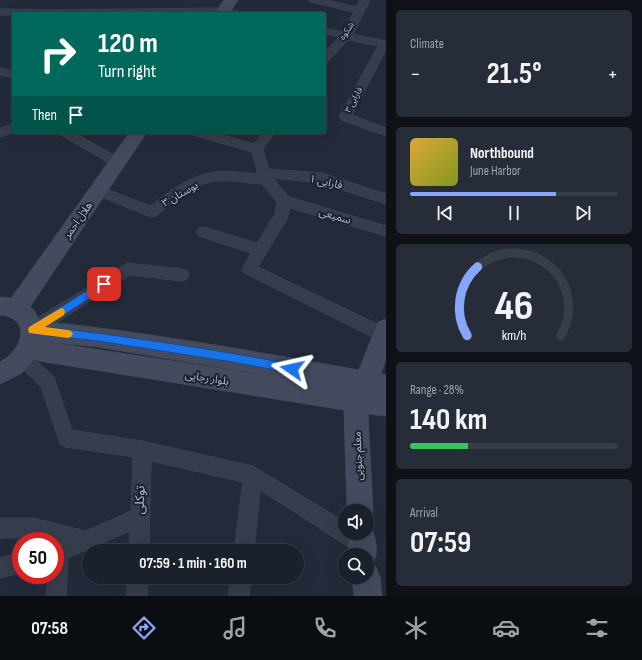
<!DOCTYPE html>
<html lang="en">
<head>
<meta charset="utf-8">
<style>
	:root { --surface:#1a202c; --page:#272d38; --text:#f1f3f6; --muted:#9fa3a9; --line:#383e48; --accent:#87a6f7 }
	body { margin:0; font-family:"Sofia Sans Condensed","Noto Sans Arabic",sans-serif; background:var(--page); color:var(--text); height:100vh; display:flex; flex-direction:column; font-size:15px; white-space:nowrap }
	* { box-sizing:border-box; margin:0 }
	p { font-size:13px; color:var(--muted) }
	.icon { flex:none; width:22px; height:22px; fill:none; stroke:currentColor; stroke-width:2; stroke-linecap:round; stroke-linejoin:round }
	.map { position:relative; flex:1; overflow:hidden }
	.panel { display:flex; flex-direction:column; gap:10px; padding:10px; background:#0e1218; width:256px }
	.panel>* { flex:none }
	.banner { position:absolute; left:12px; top:12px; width:314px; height:122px; border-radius:4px; box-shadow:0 4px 16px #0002,0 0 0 1px var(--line); background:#00695c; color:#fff; overflow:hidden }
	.fabs { position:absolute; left:338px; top:504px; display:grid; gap:8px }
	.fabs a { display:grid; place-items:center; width:36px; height:36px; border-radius:50%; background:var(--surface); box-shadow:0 4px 16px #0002,0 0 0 1px var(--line); font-size:20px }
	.speed { position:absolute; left:12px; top:532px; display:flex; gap:8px; font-size:20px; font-weight:700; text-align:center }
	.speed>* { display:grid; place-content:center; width:52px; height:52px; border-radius:50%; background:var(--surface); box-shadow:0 4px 16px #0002,0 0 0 1px var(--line); line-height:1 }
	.speed .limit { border:6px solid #d22; background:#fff; color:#111 }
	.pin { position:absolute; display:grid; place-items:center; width:34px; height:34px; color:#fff; margin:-17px; border-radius:8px; box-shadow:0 2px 6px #0006 }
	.me { position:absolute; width:44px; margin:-22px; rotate:281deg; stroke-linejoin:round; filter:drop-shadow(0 0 3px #0008) }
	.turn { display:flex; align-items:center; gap:14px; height:84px; padding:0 20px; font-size:18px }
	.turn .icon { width:52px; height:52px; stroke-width:2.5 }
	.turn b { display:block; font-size:28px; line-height:34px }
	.then { display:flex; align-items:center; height:38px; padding:0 20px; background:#0003; gap:8px; font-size:15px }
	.big { font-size:30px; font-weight:700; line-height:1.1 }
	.panel .tile { flex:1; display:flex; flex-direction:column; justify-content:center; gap:6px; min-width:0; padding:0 14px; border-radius:6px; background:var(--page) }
	.panel .dial { align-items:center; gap:0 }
	.dial svg { height:104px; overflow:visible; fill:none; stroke:var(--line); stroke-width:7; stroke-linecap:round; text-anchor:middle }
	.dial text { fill:var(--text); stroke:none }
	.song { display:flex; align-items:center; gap:12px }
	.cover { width:48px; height:48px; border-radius:6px; background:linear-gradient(135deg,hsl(40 70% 55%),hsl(70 70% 35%)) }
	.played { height:4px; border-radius:2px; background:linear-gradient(90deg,var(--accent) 70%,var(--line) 70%) }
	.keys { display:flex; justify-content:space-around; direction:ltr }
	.heat { display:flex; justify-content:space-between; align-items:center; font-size:22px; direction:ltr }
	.charge { height:6px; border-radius:3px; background:linear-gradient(90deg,#34c759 28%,var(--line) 0) }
	.trip { position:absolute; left:82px; top:544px; width:222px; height:40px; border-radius:20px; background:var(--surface); box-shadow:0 4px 16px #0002,0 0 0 1px var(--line); font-weight:700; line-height:40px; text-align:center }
	.menu { display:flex; height:64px; justify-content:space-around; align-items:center; background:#0a0d12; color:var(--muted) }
	.menu .icon { width:28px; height:28px }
	.menu .selected { color:var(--accent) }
	.menu b { font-size:18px; color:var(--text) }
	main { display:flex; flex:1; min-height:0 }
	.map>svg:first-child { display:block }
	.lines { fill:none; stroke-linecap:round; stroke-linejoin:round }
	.street-casing { stroke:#404654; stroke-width:1 }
	.secondary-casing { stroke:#404654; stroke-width:1 }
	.street { fill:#363d4c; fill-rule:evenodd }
	.secondary { fill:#444b5f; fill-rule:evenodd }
	.route { fill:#1a73e8; stroke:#114b97 }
	.slow { fill:#f59e0b }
	.labels { text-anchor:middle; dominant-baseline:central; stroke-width:4; stroke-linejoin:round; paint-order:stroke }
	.far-street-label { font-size:9px; fill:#b2b8c7; stroke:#1c2230 }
	.street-label { font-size:11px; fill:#b2b8c7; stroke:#1c2230 }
	.near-street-label { font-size:13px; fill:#b2b8c7; stroke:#1c2230 }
</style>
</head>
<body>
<main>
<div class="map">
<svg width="386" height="596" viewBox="0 0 386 596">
	<rect width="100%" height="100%" fill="#232b3b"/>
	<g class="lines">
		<defs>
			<g id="street">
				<path d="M309,0H326L356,7L360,0H370L353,34L386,41V50L352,115L386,128V136L341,120L339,117L378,46L348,40L328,61L324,62V53L339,37L324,34V28L343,32L354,12L311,2Z"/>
				<path d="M224,8L241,12L242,14L0,15V9L52,10Z"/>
				<path d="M0,68L14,71V78L0,75Z"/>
				<path d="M14,124L15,132L0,137V129Z"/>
				<path d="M59,132H74L122,160L124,163L122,166L118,168L114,166L61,135Z"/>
				<path d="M191,132H212L254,144L263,132H275L263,149L269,169L322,173L386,194V204L321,183L273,178L289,197L386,226V236L290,208L287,219L258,267L386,328V341L378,340L244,273L242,269L251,253L199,236L197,232L199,228L204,227L257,243L275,214L277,202L262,184C247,183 231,180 215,181C193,184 173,203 156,216L151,217L94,194L92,191L94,188L99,186L150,206C169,192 190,175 215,172C229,170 244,173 258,174L252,152L193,135Z"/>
				<path d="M128,263L182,269L187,271L189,275L187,279L182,281L130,275L38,335L32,337L26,335L24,330L26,325Z"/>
				<path d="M22,351L28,353L54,377L72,430L142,441L253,466L345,522V533C358,533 366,530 372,544L369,551L362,554L355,551L260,490L254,551H234L243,482L151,461L149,551H129L130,531L68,558L66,596H46L48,575H55V544L57,543L55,541H47L33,538H0V518H33L86,531L131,511L133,457L66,447L60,444L41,387L16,363L14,358L16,353Z"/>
				<path d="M21,553V573L0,578V558Z"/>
				<path d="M128,577H148L147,596H127Z"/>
				<path d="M231,577H251L249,596H229Z"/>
			</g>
			<g id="secondary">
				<path d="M224,0H238L229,14H215Z"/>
				<path d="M130,132H147L30,307L34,310L40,321C147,332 253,351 359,370L378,322L386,319V359L381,374L386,375V416L368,414L373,511L369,520L367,521V511H347L344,410L33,360L22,373L0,384V362C22,350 33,319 0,315V297L11,298ZM42,341L98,347L284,378Z"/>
				<path d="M367,522L370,524C375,536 381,555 371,565L376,567L380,577L382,596H354L352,577H367V555H349L348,533H367Z"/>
			</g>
		</defs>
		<use href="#street" class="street-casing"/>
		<use href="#secondary" class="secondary-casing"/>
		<use href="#street" class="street"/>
		<use href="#secondary" class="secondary"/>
	</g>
	<path class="route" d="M104,280L109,284L107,287L45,327C128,336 210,349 292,364L295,366L297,369L295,372L292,373L232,362L98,341L29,333L28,330L29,327Z"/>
	<path class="slow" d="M61,308L64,309L65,312L64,315L45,327L68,330L71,331L73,334L71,337L68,338L29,333L28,330L29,327Z"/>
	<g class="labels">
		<g class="far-street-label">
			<text transform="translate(347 31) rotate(-56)">شکوه</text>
			<text transform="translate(354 100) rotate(-62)">فارابی ۳</text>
		</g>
		<g class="street-label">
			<text transform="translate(326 182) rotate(13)">فارابی ۱</text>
			<text transform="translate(180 194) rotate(-30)">بوستان ٣</text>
			<text transform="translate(335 216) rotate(16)">سمیعی</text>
			<text transform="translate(78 220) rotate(-55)">هلال احمر</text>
			<text transform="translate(207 378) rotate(9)">بلوار رجایی</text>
			<text transform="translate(358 456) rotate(-92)">معلم جنوبی</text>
		</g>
		<g class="near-street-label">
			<text transform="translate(140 500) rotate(-88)">توکلی</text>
		</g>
	</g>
</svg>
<div class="fabs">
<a><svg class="icon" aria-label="sound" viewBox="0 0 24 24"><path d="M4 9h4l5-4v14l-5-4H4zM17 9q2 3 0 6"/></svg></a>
<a><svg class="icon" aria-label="search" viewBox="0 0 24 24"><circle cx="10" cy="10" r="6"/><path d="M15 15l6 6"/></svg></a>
</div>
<div class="speed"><div class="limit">50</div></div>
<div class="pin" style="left:104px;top:284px;background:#d93025"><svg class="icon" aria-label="arrive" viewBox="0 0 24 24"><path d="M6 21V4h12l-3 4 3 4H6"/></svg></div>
<svg class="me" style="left:292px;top:369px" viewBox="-20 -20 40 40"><path d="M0-17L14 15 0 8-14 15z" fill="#1a73e8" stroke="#fff" stroke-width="4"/></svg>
<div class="trip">07:59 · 1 min · 160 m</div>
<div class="banner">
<div class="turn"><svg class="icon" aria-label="right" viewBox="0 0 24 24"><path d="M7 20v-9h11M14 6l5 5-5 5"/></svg><div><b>120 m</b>Turn right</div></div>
<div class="then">Then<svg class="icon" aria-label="arrive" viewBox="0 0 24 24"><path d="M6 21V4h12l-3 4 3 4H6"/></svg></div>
</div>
</div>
<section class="panel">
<div class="tile"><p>Climate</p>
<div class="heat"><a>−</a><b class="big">21.5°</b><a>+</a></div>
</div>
<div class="tile">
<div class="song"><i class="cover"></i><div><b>Northbound</b><p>June Harbor</p></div></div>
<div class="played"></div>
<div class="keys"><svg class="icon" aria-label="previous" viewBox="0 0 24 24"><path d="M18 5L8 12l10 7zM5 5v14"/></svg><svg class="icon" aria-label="pause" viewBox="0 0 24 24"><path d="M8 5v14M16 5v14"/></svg><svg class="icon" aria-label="next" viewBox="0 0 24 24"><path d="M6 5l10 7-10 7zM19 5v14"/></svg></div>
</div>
<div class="tile dial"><svg viewBox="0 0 100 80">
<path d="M14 69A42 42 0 1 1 86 69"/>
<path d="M14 69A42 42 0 0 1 22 16" stroke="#87a6f7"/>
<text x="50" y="56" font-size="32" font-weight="700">46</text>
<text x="50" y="72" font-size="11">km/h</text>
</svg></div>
<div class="tile"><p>Range · 28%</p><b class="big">140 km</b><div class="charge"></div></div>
<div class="tile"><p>Arrival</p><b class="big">07:59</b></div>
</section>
</main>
<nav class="menu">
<b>07:58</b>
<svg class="icon selected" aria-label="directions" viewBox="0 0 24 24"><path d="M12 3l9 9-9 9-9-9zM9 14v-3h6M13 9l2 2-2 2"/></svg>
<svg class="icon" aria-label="music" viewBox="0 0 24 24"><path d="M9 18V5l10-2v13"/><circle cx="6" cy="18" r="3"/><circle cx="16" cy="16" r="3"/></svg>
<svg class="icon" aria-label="phone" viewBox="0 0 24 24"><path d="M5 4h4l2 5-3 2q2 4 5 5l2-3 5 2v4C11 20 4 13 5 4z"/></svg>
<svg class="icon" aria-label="climate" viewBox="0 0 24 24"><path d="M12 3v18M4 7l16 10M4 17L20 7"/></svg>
<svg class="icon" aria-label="car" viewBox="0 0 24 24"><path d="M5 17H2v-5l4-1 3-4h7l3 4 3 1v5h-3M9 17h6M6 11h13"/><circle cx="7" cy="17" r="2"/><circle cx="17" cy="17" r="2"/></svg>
<svg class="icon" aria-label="filters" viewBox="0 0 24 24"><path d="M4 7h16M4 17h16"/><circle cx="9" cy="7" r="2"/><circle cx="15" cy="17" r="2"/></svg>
</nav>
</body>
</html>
